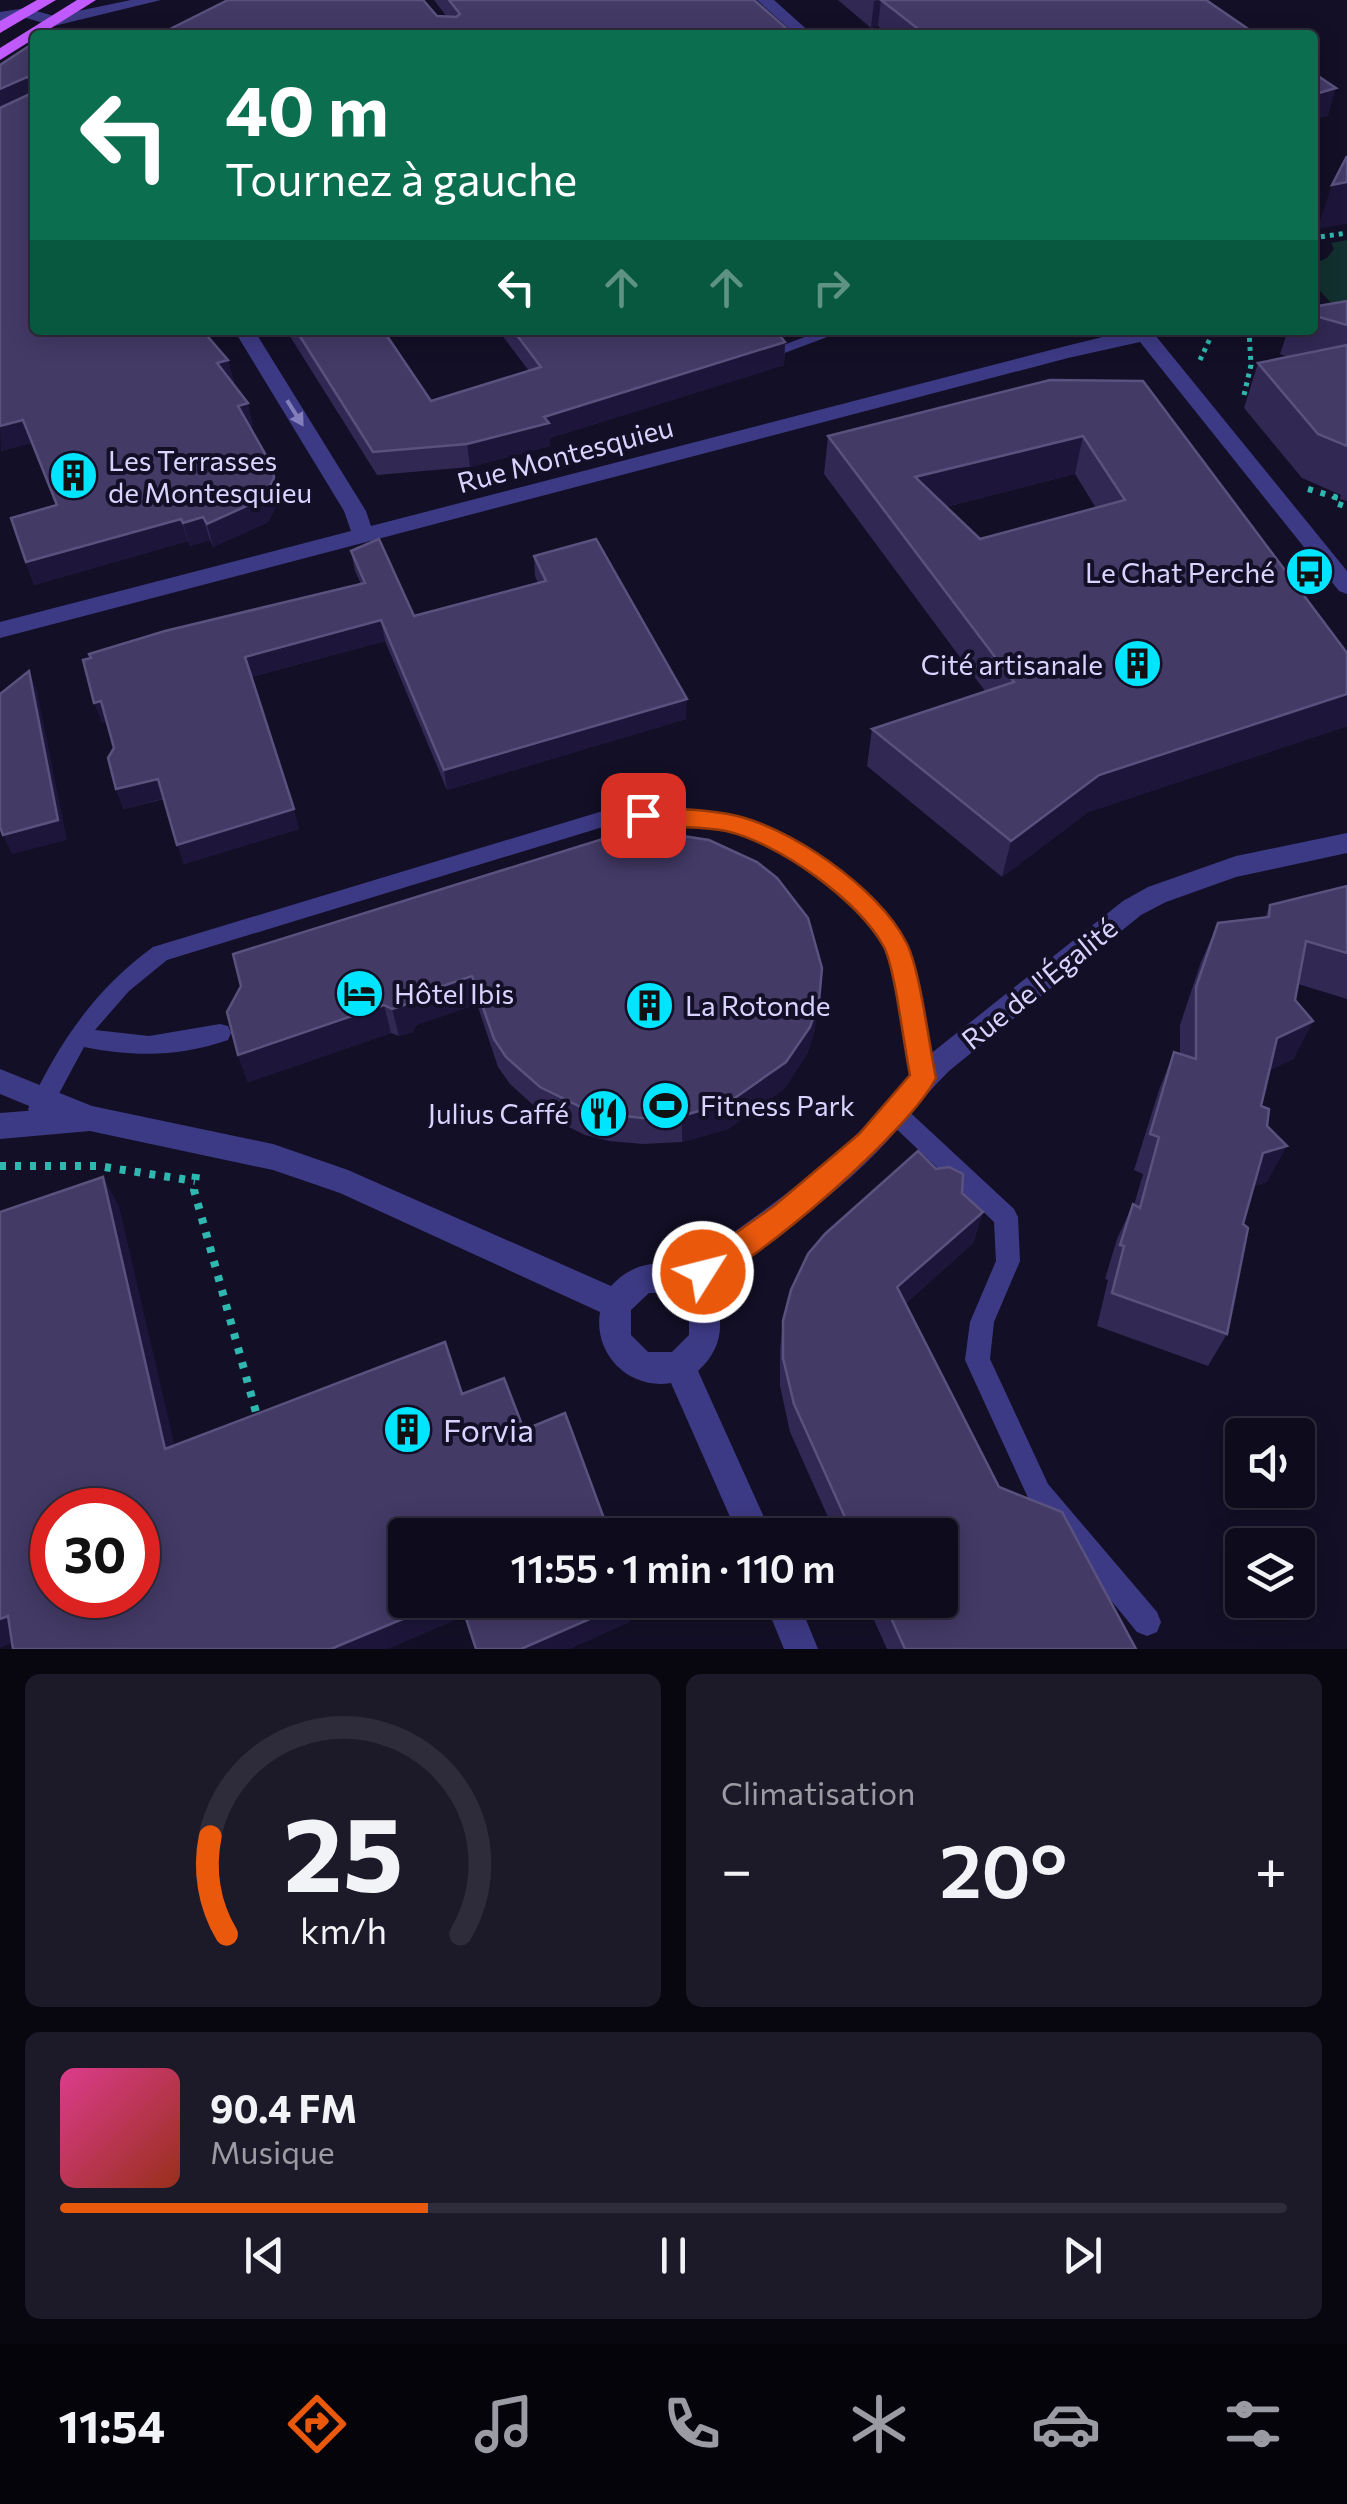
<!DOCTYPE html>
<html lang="fr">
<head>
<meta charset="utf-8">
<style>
	:root { --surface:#0e0b1c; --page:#1c1929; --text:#f1f3f6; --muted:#9b9ba3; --line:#2e2b3b; --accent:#ea580c }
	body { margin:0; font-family:Commissioner,sans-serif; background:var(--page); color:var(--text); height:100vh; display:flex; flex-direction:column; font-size:38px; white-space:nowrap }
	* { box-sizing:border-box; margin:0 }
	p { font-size:32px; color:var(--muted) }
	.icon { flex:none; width:55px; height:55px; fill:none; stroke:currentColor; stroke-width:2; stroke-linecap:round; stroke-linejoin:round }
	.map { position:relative; height:1649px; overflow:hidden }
	.side { display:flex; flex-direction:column; gap:25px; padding:25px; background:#08060f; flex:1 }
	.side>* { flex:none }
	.top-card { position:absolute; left:30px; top:30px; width:1288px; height:305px; border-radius:10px; box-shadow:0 5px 25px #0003,0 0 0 2px var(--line); background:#0b6e4f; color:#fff; overflow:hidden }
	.controls { position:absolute; left:1225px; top:1418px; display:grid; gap:20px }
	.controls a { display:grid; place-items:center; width:90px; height:90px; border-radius:10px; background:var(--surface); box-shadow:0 5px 25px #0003,0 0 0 2px var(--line); font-size:50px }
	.speed { position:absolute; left:30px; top:1488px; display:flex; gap:20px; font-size:50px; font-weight:700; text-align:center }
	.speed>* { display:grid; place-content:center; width:130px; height:130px; border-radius:50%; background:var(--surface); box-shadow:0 5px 25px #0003,0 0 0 2px var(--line); line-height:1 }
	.speed .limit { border:15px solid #d22; background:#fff; color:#111 }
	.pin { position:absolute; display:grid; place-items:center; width:85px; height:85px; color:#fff; margin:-42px; border-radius:20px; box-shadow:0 5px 15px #0006 }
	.me { position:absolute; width:110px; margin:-55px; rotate:54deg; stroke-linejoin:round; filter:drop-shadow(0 0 8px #0008) }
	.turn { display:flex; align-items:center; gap:35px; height:210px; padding:0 30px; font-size:45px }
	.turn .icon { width:130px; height:130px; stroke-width:2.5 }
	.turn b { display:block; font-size:70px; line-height:85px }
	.lanes { display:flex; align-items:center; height:95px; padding:0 30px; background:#0003; justify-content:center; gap:50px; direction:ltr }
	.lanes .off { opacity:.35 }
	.big { font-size:75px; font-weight:600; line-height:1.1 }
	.side .widget { flex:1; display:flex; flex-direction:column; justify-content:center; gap:15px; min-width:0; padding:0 35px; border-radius:15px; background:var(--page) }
	.side .dial { align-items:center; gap:0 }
	.dial svg { height:260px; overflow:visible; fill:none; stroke:var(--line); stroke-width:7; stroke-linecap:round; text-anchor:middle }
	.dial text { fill:var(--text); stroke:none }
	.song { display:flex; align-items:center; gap:30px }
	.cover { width:120px; height:120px; border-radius:15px; background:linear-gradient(135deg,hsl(330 70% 55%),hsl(10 70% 35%)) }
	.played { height:10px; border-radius:5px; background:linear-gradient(90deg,var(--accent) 30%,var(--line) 30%) }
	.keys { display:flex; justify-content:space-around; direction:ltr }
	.heat { display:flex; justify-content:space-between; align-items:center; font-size:55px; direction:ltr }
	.side .tiles { flex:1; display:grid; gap:25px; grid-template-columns:1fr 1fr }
	.widget:last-child { grid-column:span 2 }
	.trip { position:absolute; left:388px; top:1518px; width:570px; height:100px; border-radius:10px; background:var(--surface); box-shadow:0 5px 25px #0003,0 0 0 2px var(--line); font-weight:600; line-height:100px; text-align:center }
	.dock { display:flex; height:160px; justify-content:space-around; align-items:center; background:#06040b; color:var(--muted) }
	.dock .icon { width:70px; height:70px }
	.dock .active { color:var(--accent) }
	.dock b { font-size:45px; color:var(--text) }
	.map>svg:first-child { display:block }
	.green { fill:#12302f }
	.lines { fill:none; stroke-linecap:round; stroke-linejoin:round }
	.path-far2 { stroke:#2fb8b0; stroke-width:5; stroke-dasharray:4 5; stroke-linecap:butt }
	.path-far1 { stroke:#2fb8b0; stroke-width:6; stroke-dasharray:5 8; stroke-linecap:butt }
	.path { stroke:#2fb8b0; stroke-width:8; stroke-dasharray:6 9; stroke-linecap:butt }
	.service { fill:#3d3a85; fill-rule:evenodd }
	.minor { fill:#3d3a85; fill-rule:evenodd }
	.primary { fill:#c25bff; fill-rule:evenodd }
	.wall { fill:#312854; fill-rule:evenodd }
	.shaded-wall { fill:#1d163a }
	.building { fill:#433a66; stroke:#5a527e; stroke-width:2.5; fill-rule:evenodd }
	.oneway { fill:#837fbc }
	.route { fill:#ea580c; stroke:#983908; stroke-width:2.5 }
	.labels { text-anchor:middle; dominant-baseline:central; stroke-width:8; stroke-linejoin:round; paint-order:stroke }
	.street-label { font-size:28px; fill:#d9d4ff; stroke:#130f26 }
	.poi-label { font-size:28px; fill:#d9d4ff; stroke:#130f26; text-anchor:start }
	.near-poi-label { font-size:32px; fill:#d9d4ff; stroke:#130f26; text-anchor:start }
</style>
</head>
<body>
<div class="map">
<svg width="1347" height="1649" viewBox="0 0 1347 1649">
	<rect width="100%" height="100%" fill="#130f26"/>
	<path class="green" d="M1347,240V321L1313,283V264L1327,258L1334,249L1331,243Z"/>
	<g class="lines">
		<g class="path-far2">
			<path d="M1312,238L1347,233"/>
			<path d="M1200,360L1214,330"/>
			<path d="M1244,395L1251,365L1249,330"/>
		</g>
		<path class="path-far1" d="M1308,489L1335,497L1333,502L1347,507"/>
		<g class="path">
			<path d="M0,1166H98L195,1181"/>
			<path d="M196,1174L194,1190L259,1423"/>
		</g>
		<g class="service">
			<path d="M823,330H846L779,355H767L765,352Z"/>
			<path d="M616,807C649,807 683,806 715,812C784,825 874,878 905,944C924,984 925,1035 934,1078L931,1085L923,1088L915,1085L912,1078C904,1037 903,988 886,950C861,893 775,839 716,827C683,821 649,823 616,823L167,960L129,991L95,1030L149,1036L220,1024L228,1026L231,1033L228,1040C179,1057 134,1057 84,1047L47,1116L39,1119L31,1116L28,1109C58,1044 94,990 153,947Z"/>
			<path d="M893,1101L901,1104L1014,1209L1018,1217L1020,1261L994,1322L990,1359L1048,1484L1157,1612L1161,1622L1157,1632L1147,1636L1137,1632L1030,1502L965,1360L970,1322L996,1261L994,1222L885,1118L882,1111L885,1104Z"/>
		</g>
		<g class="minor">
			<path d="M131,0H161L54,26L26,18L0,22V12L26,8L54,16Z"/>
			<path d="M757,0H774L813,35H796Z"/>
			<path d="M234,330H254L366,511L371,526L1066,346L1131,330H1151L1347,571V594L1339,591L1140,342L1068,358L0,638V622L351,531L344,511Z"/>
			<path d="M1347,833V853L1236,877L1166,902L1141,915L949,1071C922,1097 903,1126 877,1152C827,1203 766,1244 708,1285C726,1315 725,1347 698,1371L772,1535H738L671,1383C629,1390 593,1354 600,1312L340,1193L273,1170L90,1131L0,1139V1113L39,1110L0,1094V1069L92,1106L273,1144L348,1170L611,1286C630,1265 657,1258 683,1268C742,1226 803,1185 856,1135C882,1110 902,1079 929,1055L1123,901L1148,887L1236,856ZM649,1293H671L689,1310V1335L672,1352H648L631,1335V1310Z"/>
			<path d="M764,1600H798L818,1649H784Z"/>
		</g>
		<g class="primary">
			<path d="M37,0H56L0,33V21Z"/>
			<path d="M77,0H96L0,60V48Z"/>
		</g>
	</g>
	<g class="wall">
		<path d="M434,0H754L786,28V35H158L437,16L447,17Z"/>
		<path d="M838,0H1206L1257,35H889L878,26L871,28Z"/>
		<path d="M35,42V330L228,360L234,383H232L253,426L250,427L279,501L268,522L213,547L210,540L190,546L188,541L34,585L26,562L56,506L31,443L1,451L0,65Z"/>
		<path d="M1347,301V501L1340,499L1341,495L1302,478L1244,408L1258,363L1288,357L1280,354L1288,330H1312V307Z"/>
		<path d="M286,330H384L431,401L529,371L498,330H769V335L785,342L784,365L550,438V446L470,467L377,475Z"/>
		<path d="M1050,380L1347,653V726L1088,812L1002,877L867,766L872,729L985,691L824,474L828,436ZM1075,474L1096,508L980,539L946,507Z"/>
		<path d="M351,551L414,616L538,583L535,576L534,556L686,719L447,790L385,641L251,677L299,829L184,864L164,799L124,809L116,789L114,748L107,721L102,723L361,584L355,571Z"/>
		<path d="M606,838L815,1029L807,1054L784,1089L728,1129L682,1142L643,1144L609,1141L585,1135L543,1114L510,1084L498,1067L477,1004L416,1025L413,1032L399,1036L391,1033L248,1082L238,1055Z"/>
		<path d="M1347,886V999L1298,984L1295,1000L1313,1021L1293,1059L1270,1070L1261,1106L1267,1126V1182L1254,1186L1243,1224L1227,1334L1208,1366L1097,1326L1108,1280L1105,1279L1117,1239L1133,1204L1134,1205L1143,1174L1134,1170L1159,1090L1174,1052L1180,1054V1025L1201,962L1218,923L1265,917L1270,905Z"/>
		<path d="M962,1193L983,1212L973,1243L906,1303L999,1487L1136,1649H887L865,1600H940V1535H836L790,1432L780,1386V1350L783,1321Z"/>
	</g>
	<g class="shaded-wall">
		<path d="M881,0L878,26L871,28L874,1Z"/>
		<path d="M786,28V35H772L773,31Z"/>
		<path d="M27,77L33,99L0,114V89Z"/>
		<path d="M1336,88L1328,116L1312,120V95Z"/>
		<path d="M1347,182V224L1317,229L1332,185Z"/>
		<path d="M762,330H769L768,347L785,342L784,365L550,438V446L470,467L467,444Z"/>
		<path d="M228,360L234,383L222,386L217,363Z"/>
		<path d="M248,403L253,426L244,429L238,406Z"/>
		<path d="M23,420L31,443L1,451L0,426Z"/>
		<path d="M1083,436L1075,474L910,516L915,477Z"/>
		<path d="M272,466L279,501L268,522L213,547L207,524Z"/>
		<path d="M203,517L210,540L190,546L183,523Z"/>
		<path d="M181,519L188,541L34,585L26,562Z"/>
		<path d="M381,620L385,641L250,677L245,657Z"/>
		<path d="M29,671L37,691L67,840L12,854L3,835Z"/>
		<path d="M1347,694V726L1088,812L1002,877L1011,841L1099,775Z"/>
		<path d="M687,699L686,719L447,790L444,770Z"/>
		<path d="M101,701L109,721L102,723L94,703Z"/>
		<path d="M158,779L165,798L124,809L116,789Z"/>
		<path d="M294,809L299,829L184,864L177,845Z"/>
		<path d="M472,976L477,1004L416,1025L413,1032L399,1036L392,1009L410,997Z"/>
		<path d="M819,1001L815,1029L807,1054L784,1089L728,1129L682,1142V1116Z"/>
		<path d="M384,1005L391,1033L248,1082L238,1055Z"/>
		<path d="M1313,1021L1293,1059L1258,1076L1277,1038Z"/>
		<path d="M1287,1146L1267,1182L1243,1189L1263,1153Z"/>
		<path d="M103,1177L119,1206L181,1473L165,1449Z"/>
		<path d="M983,1212L973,1243L890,1317L897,1287Z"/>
		<path d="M448,1600H460L465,1616L388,1649H331Z"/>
		<path d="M629,1602L630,1622L570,1649H521Z"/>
		<path d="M8,1616L29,1636L0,1648V1619Z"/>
	</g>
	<g class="building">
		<path d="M228,0H423L437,16L456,17L460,14L449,0H754L786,28L773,31L777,35H158Z"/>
		<path d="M881,0H1206L1257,35H926Z"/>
		<path d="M35,42V330H202L228,360L217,363L248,403L238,406L272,466L274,478L262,499L207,524L203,517L183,523L181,519L26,562L11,518L57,505L23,420L0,426V108L30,94L31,78L27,77L0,89V65Z"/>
		<path d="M1312,72L1336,88L1312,95Z"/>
		<path d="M1347,156V182L1332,185Z"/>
		<path d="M1347,301V325L1312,315V307Z"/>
		<path d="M296,330H383L431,401L541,367L513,330H763L765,334L780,336L785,342L544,417L549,423L467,444L373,452Z"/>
		<path d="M1347,345V446L1318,434L1258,363Z"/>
		<path d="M1050,380L1143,381L1347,653V694L1099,775L1011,841L872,729L1014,682L828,436ZM1083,436L1125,500L980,539L915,477Z"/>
		<path d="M379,539L414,616L546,581L534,556L596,539L687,699L444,770L381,620L245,657L294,809L177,845L158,779L116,789L108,758L114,748L101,701L94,703L83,660L91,658L89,654L165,631L365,583L351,551Z"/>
		<path d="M29,671L58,820L3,835L0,827V694Z"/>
		<path d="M656,832L709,840L757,862L777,878L808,918L822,968L819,1001L810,1027L786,1062L729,1102L682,1116L642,1118L607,1114L583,1108L540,1087L506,1057L494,1039L472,976L410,997L407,1004L392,1009L384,1005L238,1055L227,1012L241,986L233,954L606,838Z"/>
		<path d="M1347,886V953L1306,941L1295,1000L1313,1021L1277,1038L1261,1106L1269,1109L1267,1126L1287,1146L1263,1153L1243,1224L1248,1228L1227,1334L1112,1293L1124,1246L1120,1245L1133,1204L1140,1208L1159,1137L1150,1134L1174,1052L1196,1059V987L1218,923L1269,917L1270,905Z"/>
		<path d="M918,1151L936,1169L949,1167L963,1174L962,1193L983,1212L897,1287L999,1487L1062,1512L1136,1649H905L883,1600H940V1535H853L794,1404L783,1358V1321L791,1290L808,1254L825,1234Z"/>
		<path d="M103,1177L165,1449L445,1342L462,1394L504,1378L524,1430L565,1413L609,1532L604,1535H405V1600H448L331,1649H13L8,1616L0,1619V1212ZM52,1510H138V1595H52Z"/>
		<path d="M460,1600H628L629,1602L521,1649H476Z"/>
	</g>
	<defs><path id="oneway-solid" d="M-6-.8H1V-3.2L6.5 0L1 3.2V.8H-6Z" transform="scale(2.5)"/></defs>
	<use class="oneway" href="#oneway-solid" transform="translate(295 413) rotate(58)"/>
	<path class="route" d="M643,806C671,809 700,809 728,814C787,824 879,888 906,942C920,968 929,1045 936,1078C911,1129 757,1264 703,1285L693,1281L689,1272L693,1263L774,1206L859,1134L910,1075C904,1047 895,968 884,947C858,900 779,843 726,831C697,825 664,830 635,821L632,815L635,809Z"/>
	<defs>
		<symbol id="building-disc" viewBox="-11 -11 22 22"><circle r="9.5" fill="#00e5ff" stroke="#130f26"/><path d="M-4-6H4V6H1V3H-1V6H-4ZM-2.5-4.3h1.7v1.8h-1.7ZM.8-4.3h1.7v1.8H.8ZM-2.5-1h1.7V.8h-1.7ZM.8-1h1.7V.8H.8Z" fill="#111"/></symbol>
		<symbol id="bus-disc" viewBox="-11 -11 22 22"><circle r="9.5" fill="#00e5ff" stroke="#130f26"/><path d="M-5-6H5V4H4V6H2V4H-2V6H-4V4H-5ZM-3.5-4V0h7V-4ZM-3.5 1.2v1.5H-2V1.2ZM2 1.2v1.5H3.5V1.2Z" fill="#111"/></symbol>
		<symbol id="hotel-disc" viewBox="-11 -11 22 22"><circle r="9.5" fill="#00e5ff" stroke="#130f26"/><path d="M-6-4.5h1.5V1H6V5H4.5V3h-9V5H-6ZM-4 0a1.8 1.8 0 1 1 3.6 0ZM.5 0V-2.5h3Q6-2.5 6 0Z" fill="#111"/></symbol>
		<symbol id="stadium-disc" viewBox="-11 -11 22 22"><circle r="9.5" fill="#00e5ff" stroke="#130f26"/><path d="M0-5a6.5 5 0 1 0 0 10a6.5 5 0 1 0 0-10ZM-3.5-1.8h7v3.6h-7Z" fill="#111"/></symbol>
		<symbol id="restaurant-disc" viewBox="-11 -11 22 22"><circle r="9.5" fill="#00e5ff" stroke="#130f26"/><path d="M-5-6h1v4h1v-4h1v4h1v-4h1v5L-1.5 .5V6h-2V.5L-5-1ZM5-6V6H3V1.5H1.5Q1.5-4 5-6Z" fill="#111"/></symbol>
	</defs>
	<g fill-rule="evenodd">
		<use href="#building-disc" x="46" y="448" width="55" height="55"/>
		<use href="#bus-disc" x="1282" y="544" width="55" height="55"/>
		<use href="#building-disc" x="1110" y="636" width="55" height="55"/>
		<use href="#hotel-disc" x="332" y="966" width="55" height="55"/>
		<use href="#building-disc" x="622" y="978" width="55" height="55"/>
		<use href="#stadium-disc" x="638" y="1078" width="55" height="55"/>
		<use href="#restaurant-disc" x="576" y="1086" width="55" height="55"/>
		<use href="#building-disc" x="380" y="1402" width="55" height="55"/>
	</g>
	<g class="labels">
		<g class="street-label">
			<text transform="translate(565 454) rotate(-15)">Rue Montesquieu</text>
			<text transform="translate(1039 983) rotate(-39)">Rue de l'Égalité</text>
		</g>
		<g class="poi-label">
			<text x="108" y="460">Les Terrasses<tspan x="108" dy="32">de Montesquieu</tspan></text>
			<text x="1275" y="572" text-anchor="end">Le Chat Perché</text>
			<text x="1103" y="664" text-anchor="end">Cité artisanale</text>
			<text x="394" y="993">Hôtel Ibis</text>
			<text x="685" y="1005">La Rotonde</text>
			<text x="700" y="1105">Fitness Park</text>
			<text x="569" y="1113" text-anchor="end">Julius Caffé</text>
		</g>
		<g class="near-poi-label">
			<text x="443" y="1429">Forvia</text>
		</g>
	</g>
</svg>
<div class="controls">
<a><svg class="icon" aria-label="sound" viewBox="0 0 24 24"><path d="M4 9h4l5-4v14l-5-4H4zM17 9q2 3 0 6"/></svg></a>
<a><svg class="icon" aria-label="layers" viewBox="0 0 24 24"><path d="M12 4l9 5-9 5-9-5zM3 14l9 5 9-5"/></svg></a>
</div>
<div class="speed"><div class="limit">30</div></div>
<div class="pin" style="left:643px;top:815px;background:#d93025"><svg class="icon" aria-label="arrive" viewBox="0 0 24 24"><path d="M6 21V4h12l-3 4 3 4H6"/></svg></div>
<svg class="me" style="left:703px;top:1272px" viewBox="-20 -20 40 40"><circle r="17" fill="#ea580c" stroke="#fff" stroke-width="3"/><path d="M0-11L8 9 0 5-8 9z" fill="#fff"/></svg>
<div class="trip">11:55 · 1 min · 110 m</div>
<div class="top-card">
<div class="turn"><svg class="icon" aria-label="left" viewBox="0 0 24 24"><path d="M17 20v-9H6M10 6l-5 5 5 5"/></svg><div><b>40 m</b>Tournez à gauche</div></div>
<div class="lanes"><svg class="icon" aria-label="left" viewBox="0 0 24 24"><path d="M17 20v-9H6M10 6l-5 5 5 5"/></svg><svg class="icon off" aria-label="ahead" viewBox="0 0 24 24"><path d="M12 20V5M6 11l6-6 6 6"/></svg><svg class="icon off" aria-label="ahead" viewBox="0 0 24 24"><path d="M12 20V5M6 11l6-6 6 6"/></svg><svg class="icon off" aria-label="right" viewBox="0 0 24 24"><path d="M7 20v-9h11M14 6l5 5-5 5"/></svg></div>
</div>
</div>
<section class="side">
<div class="tiles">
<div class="widget dial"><svg viewBox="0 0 100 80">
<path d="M14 69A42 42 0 1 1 86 69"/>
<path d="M14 69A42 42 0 0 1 9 39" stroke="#ea580c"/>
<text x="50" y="56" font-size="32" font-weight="700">25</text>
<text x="50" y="72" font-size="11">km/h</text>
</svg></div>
<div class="widget"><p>Climatisation</p>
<div class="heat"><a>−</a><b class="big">20°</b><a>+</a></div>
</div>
<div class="widget">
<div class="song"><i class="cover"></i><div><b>90.4 FM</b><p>Musique</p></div></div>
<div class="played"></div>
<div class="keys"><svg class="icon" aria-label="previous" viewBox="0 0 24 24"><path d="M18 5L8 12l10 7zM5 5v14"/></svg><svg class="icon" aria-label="pause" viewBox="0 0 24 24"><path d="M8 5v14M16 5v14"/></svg><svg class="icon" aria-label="next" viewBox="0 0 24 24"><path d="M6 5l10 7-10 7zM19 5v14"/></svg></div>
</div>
</div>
</section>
<nav class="dock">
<b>11:54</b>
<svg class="icon active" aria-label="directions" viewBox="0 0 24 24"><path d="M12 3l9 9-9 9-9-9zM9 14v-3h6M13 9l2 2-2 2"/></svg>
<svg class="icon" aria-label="music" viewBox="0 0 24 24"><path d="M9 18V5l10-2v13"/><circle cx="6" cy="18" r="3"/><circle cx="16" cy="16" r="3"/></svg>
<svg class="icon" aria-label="phone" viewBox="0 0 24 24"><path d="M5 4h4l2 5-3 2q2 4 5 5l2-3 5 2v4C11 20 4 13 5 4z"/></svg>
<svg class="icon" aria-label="climate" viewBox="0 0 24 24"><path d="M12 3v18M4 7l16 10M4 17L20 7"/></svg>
<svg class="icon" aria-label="car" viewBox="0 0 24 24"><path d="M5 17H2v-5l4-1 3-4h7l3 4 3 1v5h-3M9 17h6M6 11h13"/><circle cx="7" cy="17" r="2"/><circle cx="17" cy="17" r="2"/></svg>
<svg class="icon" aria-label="filters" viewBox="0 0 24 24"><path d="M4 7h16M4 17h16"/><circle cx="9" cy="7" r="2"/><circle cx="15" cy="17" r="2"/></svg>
</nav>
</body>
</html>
